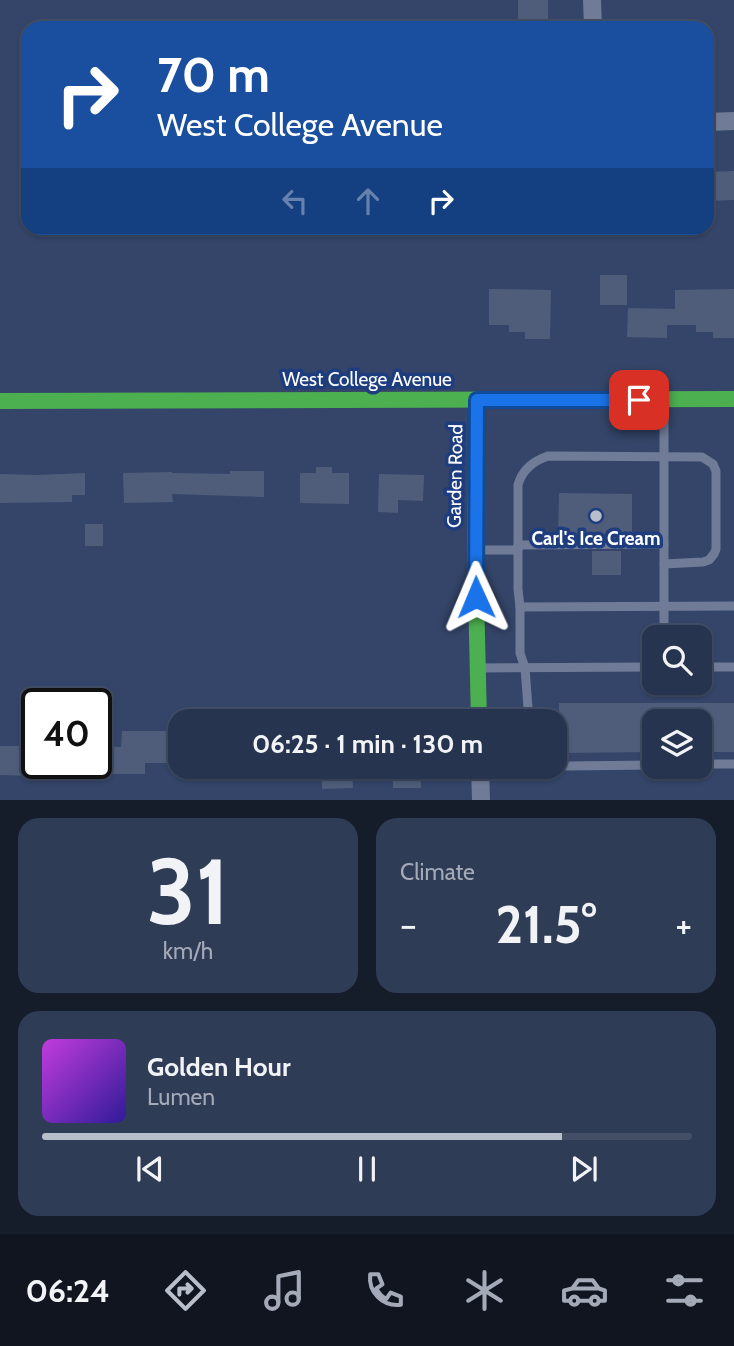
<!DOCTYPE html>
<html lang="en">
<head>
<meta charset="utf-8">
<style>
	:root { --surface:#27344f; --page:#2f3c56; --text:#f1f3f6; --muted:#a4aab7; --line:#434f66; --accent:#b8beca }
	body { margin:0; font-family:Cabin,sans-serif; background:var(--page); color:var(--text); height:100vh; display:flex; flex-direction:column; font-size:26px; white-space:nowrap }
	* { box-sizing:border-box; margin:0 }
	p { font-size:23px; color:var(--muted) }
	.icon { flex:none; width:38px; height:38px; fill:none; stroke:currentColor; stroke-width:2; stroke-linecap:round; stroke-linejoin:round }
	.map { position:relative; height:800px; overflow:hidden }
	.sheet { display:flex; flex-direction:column; gap:18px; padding:18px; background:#151d2b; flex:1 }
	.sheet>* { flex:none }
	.top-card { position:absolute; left:21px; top:21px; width:693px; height:214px; border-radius:21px; box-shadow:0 2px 5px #0004,0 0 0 2px var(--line); background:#1a4fa0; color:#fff; overflow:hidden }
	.buttons { position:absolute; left:642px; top:625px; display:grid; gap:14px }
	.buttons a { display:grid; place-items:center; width:70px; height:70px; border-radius:14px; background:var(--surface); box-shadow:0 2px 5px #0004,0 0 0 2px var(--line); font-size:35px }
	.speed { position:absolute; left:21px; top:688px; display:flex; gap:14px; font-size:35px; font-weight:700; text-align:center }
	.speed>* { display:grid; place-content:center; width:91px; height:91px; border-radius:50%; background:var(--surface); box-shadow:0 2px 5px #0004,0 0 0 2px var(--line); line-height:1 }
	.speed .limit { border:4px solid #111; border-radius:10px; background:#fff; color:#111 }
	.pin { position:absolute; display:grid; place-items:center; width:60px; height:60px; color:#fff; margin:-30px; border-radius:14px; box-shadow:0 4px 10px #0006 }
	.me { position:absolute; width:77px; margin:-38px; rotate:359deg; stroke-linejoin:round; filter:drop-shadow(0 0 5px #0008) }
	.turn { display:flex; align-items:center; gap:24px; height:147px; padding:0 21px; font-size:32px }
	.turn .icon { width:91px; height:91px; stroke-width:2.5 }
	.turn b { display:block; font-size:49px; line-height:60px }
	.lanes { display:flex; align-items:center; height:66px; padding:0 21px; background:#0003; justify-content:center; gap:35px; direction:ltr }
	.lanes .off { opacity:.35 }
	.big { font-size:52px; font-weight:800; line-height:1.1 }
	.sheet .card { flex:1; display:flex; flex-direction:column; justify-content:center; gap:10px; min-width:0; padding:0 24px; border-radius:21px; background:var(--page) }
	.sheet .dial { align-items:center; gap:0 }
	.dial b { font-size:91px; line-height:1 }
	.song { display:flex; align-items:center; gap:21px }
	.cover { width:84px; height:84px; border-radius:10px; background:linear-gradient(135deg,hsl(290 70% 55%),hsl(250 70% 35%)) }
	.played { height:7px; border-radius:4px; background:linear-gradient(90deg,var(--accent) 80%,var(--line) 80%) }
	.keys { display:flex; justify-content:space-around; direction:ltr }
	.heat { display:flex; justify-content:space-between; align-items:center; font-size:38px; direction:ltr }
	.sheet .tiles { flex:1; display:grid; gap:18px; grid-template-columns:1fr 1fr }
	.card:last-child { grid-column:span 2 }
	.trip { position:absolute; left:168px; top:709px; width:399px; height:70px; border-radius:21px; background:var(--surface); box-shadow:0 2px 5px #0004,0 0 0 2px var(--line); font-weight:800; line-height:70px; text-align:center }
	.tabs { display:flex; height:112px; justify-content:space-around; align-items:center; background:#101520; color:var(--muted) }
	.tabs .icon { width:49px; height:49px }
	.tabs .on { color:var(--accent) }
	.tabs b { font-size:32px; color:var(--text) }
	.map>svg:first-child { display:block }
	.building { fill:#505d7a }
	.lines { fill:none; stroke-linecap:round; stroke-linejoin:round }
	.lane { stroke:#707c97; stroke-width:9 }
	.street { stroke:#707c97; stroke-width:18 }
	.fast { stroke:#4caf50; stroke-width:16 }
	.route-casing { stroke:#114b97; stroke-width:18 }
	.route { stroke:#1a73e8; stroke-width:12 }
	.poi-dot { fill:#b8beca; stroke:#1e3d7f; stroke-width:2.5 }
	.labels { text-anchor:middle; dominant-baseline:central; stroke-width:7; stroke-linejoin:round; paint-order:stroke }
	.street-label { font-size:19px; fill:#fff; stroke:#1e3d7f }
	.poi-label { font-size:19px; font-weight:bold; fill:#fff; stroke:#1e3d7f }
</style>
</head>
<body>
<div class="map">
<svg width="734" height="800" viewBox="0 0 734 800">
	<rect width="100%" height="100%" fill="#344569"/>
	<g class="building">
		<rect x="518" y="0" width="30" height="28"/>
		<path d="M734,171V200L707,201V172Z"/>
		<rect x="600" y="275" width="27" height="30"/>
		<path d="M489,289L551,290L550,339H525V332H509V325H489Z"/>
		<path d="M734,289V338H713V332H696V325H667V338L627,337L628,308L675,309V290Z"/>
		<path d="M316,467H332V473H349V504L300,503V473H316Z"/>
		<path d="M230,471H264V497L172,494L173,502L124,503L123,473L172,472V473L230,474Z"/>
		<path d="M85,473V495H72V502L0,503V474L36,475Z"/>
		<path d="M379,474L424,475L423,501L398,500V513L378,512Z"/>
		<path d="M559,493L632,494V537L558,538Z"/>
		<rect x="85" y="524" width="18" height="22"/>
		<rect x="592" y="551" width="29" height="24"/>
		<path d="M559,703H734V752H700V721H654V752L559,753Z"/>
		<path d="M122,731H172V763H145V774H96V746L121,747Z"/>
		<path d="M0,746H37V776L0,775Z"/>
		<path d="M322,766H352L353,788L322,789Z"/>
		<path d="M393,766H420L421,788H393Z"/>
	</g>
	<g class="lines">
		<g class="lane">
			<path d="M664,402V637"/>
			<path d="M518,545L664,544"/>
			<path d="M477,550H518"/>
			<path d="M520,607L518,589V485C522,470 533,461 548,456L702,457L713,464L716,471V549L714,554L709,560L703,562L664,564"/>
			<path d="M700,667H734"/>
			<path d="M481,668L654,667"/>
			<path d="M529,721L525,668L520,653V607L734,606"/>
			<path d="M555,764L567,766L654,765"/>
			<path d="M700,764H734"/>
		</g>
		<g class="street">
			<path d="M592,0L593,28"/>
			<path d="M707,122L734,121"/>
			<path d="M480,766L481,800"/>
		</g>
		<g class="fast">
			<path d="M477,400L475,550L479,721"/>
			<path d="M0,401L734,399"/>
		</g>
	</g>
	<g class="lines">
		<defs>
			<path id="route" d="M476,597L477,400H639"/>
		</defs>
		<use href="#route" class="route-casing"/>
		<use href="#route" class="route"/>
	</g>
	<circle class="poi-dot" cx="596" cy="516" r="7"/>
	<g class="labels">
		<g class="street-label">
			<text x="367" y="379">West College Avenue</text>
			<text transform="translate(455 476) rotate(-89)">Garden Road</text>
		</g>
		<g class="poi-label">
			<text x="596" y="538">Carl's Ice Cream</text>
		</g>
	</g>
</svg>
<div class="buttons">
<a><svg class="icon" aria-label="search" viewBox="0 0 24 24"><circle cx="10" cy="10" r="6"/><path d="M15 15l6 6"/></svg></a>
<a><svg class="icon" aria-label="layers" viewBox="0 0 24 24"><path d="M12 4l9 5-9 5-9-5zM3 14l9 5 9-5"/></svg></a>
</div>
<div class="speed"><div class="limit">40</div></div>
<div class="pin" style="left:639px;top:400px;background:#d93025"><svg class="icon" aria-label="arrive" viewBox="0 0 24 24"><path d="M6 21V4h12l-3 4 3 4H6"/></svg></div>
<svg class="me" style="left:476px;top:597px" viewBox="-20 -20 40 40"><path d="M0-17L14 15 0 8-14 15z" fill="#1a73e8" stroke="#fff" stroke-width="4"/></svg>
<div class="trip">06:25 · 1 min · 130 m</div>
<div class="top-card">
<div class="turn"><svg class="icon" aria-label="right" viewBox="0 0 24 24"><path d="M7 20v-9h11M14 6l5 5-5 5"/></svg><div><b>70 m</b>West College Avenue</div></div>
<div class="lanes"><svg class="icon off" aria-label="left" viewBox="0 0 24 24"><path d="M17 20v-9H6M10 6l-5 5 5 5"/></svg><svg class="icon off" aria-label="ahead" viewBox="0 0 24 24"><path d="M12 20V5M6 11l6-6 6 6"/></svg><svg class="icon" aria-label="right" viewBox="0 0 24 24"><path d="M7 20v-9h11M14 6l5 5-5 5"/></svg></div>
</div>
</div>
<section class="sheet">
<div class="tiles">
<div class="card dial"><b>31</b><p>km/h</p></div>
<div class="card"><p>Climate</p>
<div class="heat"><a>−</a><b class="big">21.5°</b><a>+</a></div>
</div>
<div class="card">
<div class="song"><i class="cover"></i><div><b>Golden Hour</b><p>Lumen</p></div></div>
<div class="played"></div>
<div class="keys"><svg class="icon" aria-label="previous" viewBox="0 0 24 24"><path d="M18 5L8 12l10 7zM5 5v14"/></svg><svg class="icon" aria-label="pause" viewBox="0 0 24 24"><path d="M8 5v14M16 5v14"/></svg><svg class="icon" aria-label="next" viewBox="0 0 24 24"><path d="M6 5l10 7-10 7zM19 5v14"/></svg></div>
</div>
</div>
</section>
<nav class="tabs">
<b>06:24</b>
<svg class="icon on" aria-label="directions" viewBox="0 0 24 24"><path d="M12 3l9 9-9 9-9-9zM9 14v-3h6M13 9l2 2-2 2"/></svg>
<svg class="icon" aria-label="music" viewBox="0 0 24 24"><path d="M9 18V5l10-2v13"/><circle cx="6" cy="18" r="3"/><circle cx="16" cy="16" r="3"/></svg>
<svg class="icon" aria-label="phone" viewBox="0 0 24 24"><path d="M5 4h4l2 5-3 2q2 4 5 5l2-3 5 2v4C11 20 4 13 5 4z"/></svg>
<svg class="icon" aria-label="climate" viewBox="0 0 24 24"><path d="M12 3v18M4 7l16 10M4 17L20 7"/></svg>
<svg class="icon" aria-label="car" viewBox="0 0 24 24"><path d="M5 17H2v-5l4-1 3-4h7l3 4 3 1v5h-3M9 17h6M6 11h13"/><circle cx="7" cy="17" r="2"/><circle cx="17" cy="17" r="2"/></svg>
<svg class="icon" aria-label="filters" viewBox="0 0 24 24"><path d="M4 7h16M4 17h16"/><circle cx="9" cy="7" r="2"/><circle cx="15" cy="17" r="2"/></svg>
</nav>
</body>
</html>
